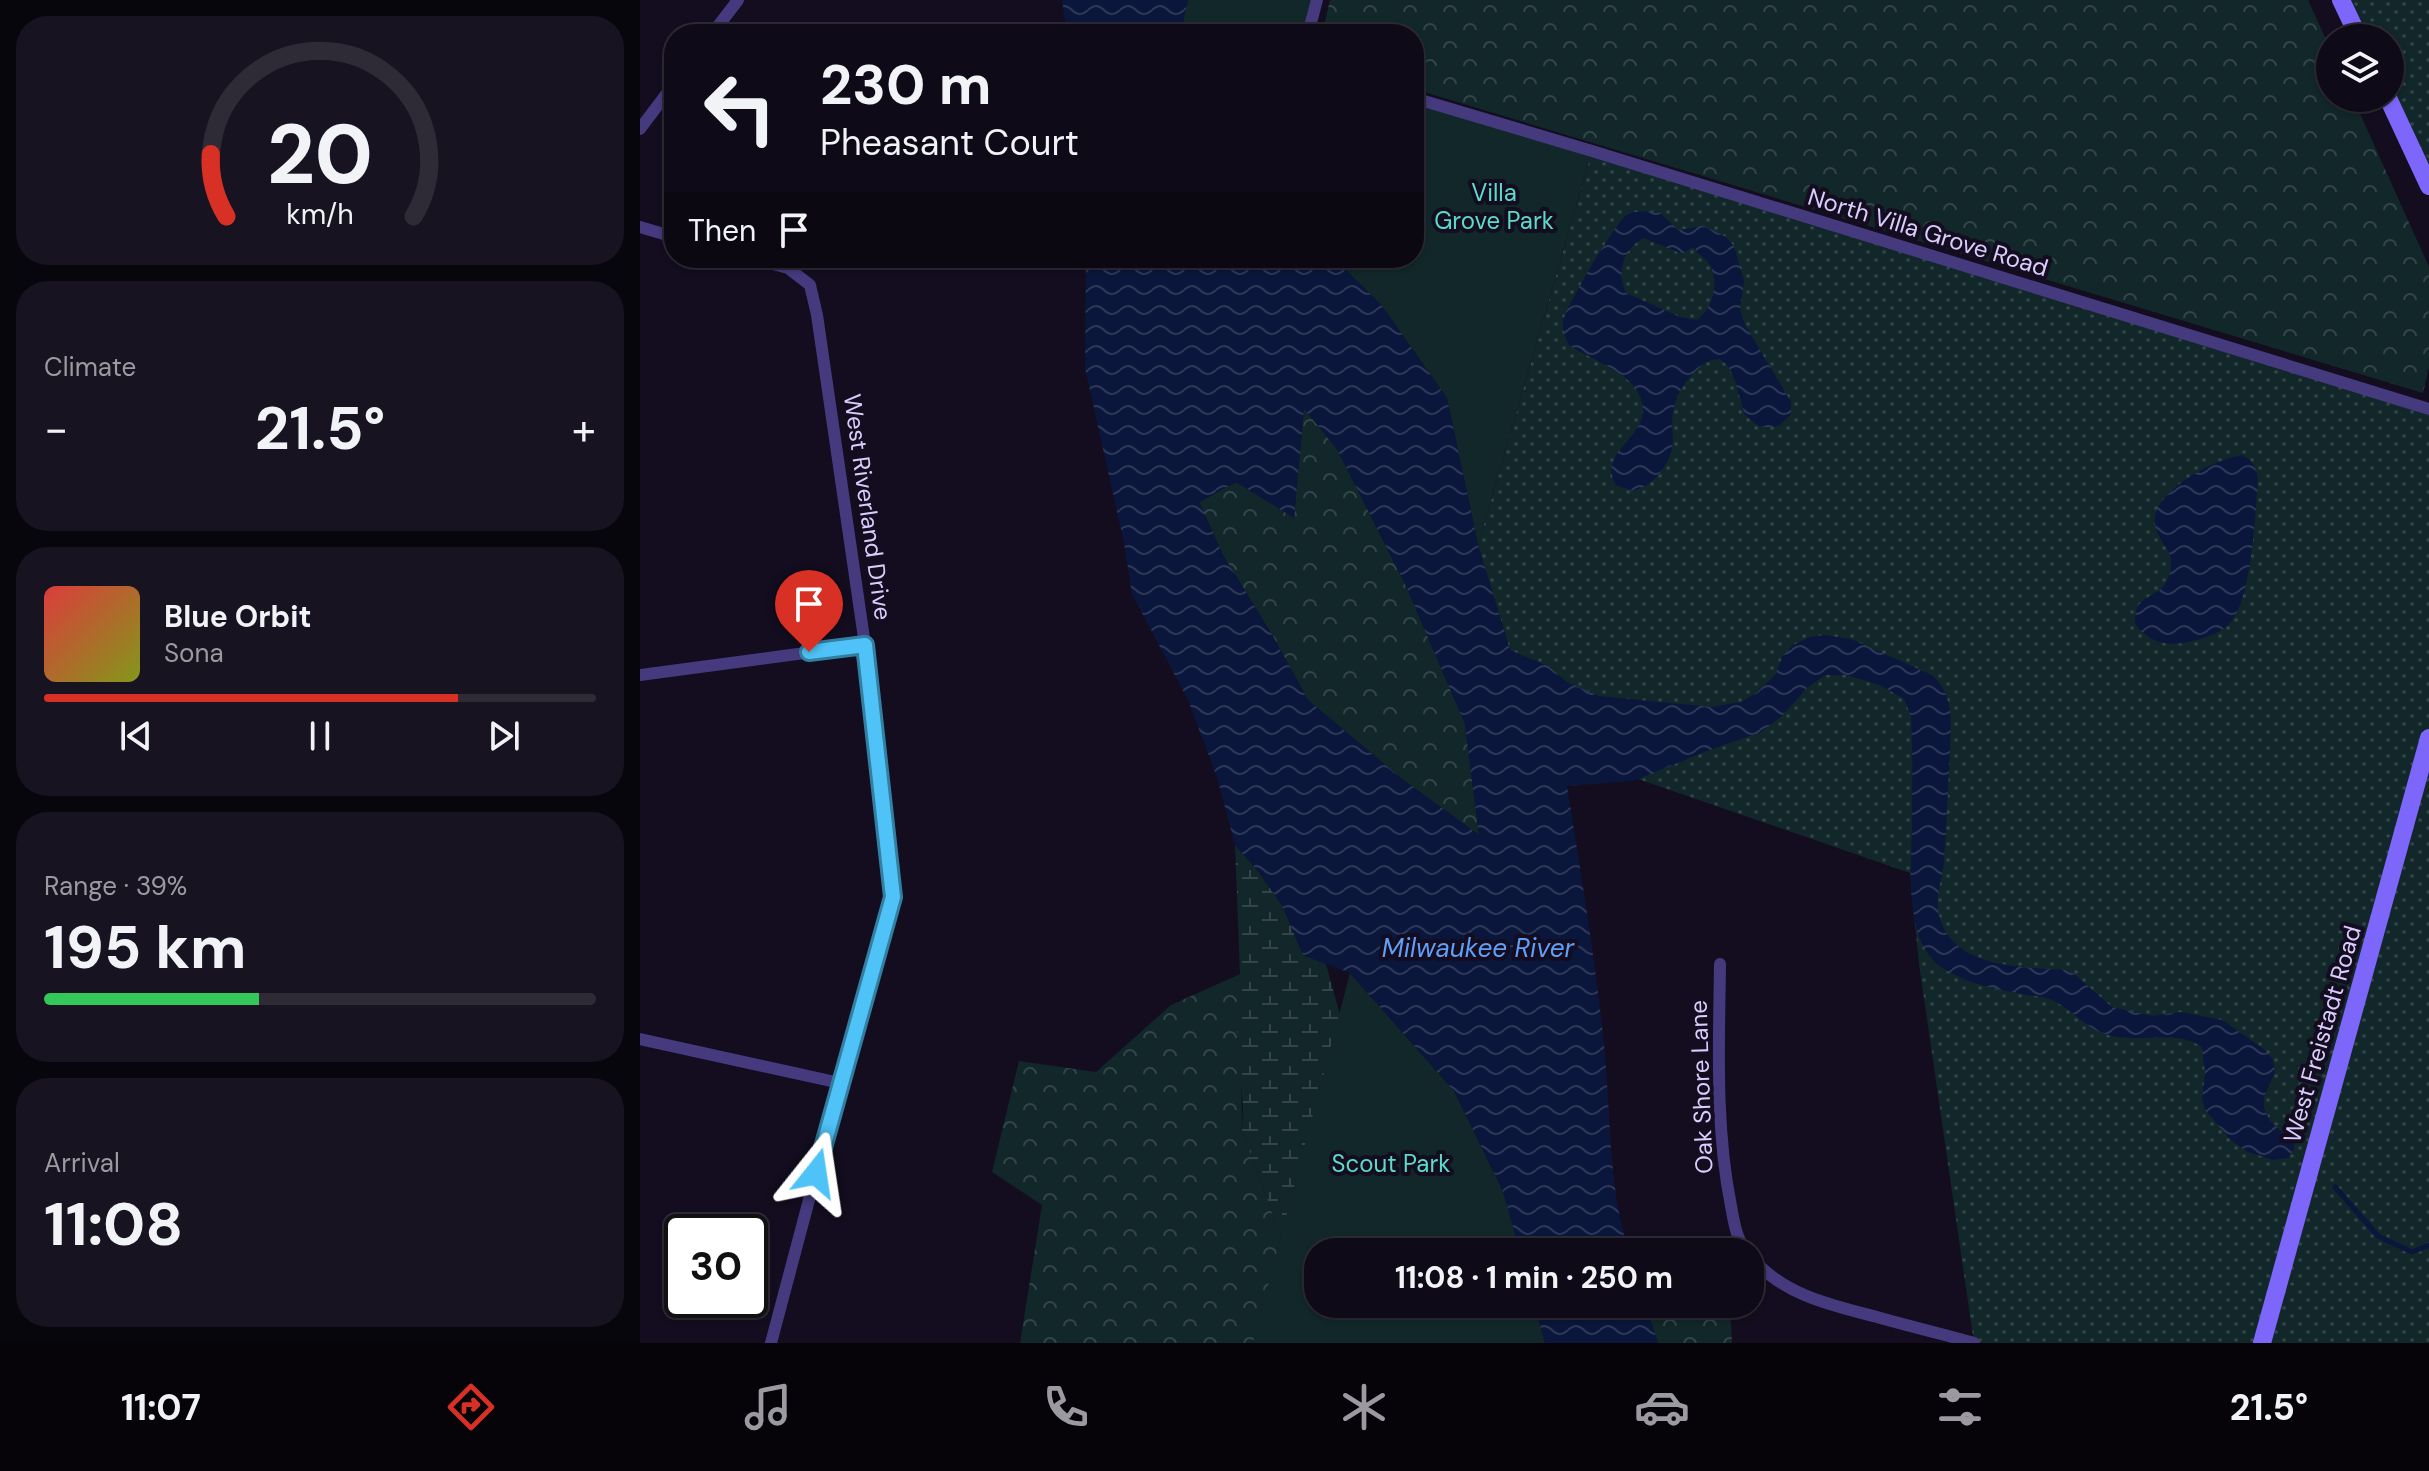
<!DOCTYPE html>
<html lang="en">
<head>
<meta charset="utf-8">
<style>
	:root { --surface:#0e0a17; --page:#171320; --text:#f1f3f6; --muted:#9b9aa1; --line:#2e2b36; --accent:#d93025 }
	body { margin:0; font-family:"DM Sans",sans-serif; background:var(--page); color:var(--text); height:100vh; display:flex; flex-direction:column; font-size:30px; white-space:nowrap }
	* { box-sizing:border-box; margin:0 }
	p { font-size:26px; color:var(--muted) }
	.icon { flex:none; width:44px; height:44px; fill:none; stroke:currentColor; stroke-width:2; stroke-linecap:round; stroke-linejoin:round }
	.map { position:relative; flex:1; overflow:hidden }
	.drawer { display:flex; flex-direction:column; gap:16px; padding:16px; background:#08060d; width:640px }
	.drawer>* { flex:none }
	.hud { position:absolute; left:24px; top:24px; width:760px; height:244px; border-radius:32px; box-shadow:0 2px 6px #0004,0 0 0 2px var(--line); background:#0e0a17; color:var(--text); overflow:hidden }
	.buttons { position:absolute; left:1676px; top:24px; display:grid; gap:16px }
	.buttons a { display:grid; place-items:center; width:88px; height:88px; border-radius:50%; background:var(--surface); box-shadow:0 2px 6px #0004,0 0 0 2px var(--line); font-size:40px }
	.speed { position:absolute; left:24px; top:1214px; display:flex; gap:16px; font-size:40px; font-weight:700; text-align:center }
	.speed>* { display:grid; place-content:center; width:104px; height:104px; border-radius:50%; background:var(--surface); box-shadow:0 2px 6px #0004,0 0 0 2px var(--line); line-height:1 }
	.speed .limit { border:4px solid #111; border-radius:12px; background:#fff; color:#111 }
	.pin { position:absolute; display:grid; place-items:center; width:68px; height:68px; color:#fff; margin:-82px -34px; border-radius:50% 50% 50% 0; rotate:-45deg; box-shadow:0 0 8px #0007 }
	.pin .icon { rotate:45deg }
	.me { position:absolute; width:88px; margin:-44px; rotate:15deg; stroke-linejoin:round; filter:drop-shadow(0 0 6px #0008) }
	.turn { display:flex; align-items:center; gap:28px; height:168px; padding:0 24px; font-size:36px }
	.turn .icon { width:104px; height:104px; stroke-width:2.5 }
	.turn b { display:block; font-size:56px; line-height:68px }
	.then { display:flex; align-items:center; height:76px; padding:0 24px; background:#0003; gap:16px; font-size:30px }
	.big { font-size:60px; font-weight:700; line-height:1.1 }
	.drawer .widget { flex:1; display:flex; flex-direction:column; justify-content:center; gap:12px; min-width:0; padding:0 28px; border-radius:32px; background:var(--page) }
	.drawer .dial { align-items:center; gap:0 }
	.dial svg { height:208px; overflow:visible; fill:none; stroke:var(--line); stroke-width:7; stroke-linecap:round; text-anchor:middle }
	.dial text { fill:var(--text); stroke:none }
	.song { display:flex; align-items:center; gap:24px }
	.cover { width:96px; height:96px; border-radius:12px; background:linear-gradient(135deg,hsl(0 70% 55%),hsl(70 70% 35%)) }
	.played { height:8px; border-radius:4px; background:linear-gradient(90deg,var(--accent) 75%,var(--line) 75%) }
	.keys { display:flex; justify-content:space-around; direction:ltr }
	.heat { display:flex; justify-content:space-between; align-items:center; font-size:44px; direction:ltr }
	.charge { height:12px; border-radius:6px; background:linear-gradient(90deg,#34c759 39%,var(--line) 0) }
	.trip { position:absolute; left:664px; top:1238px; width:460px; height:80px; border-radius:32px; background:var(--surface); box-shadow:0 2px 6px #0004,0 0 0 2px var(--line); font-weight:700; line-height:80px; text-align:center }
	.dock { display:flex; height:128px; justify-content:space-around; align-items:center; background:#060409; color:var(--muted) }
	.dock .icon { width:56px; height:56px }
	.dock .selected { color:var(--accent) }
	.dock b { font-size:36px; color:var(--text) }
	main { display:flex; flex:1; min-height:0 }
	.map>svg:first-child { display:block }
	.grass { fill:url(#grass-dots) }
	.forest { fill:url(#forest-crowns) }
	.wetland { fill:url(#wetland-marsh) }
	.park { fill:#112729 }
	.water { fill:url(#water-waves); fill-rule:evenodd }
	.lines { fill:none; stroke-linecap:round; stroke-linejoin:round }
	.stream { stroke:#0a163b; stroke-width:5 }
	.street { stroke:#443a7d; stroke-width:12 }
	.secondary { stroke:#7d67fa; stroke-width:18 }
	.route-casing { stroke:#337fa1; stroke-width:20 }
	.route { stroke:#4fc3f7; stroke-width:14 }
	.labels { text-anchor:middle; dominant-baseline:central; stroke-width:8; stroke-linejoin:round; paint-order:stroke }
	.park-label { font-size:24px; fill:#5cdbca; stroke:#130d1f }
	.street-label { font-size:24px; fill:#d9cdfd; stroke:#130d1f }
	.water-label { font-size:26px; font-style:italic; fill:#5f9ffa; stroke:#130d1f }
</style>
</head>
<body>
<main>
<section class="drawer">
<div class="widget dial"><svg viewBox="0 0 100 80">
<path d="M14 69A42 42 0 1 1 86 69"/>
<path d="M14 69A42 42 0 0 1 8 45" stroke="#d93025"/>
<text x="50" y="56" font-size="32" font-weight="700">20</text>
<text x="50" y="72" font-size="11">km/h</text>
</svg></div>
<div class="widget"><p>Climate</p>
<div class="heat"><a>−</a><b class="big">21.5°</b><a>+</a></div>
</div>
<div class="widget">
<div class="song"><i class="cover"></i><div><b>Blue Orbit</b><p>Sona</p></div></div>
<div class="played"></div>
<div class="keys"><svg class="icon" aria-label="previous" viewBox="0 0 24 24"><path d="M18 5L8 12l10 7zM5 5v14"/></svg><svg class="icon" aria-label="pause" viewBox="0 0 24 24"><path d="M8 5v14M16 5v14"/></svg><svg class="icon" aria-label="next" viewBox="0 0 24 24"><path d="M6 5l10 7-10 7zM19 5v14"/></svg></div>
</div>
<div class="widget"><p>Range · 39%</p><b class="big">195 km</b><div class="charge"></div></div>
<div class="widget"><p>Arrival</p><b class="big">11:08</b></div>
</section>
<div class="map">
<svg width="1789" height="1343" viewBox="0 0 1789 1343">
	<defs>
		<pattern id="grass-dots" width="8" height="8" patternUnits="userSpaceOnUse" patternTransform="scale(2)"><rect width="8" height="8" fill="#112729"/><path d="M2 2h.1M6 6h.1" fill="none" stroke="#334549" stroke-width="1.8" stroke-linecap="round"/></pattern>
		<pattern id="forest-crowns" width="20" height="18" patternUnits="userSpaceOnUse" patternTransform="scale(2)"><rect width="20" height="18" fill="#112729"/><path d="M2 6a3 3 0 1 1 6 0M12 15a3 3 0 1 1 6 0" fill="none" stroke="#334549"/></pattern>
		<pattern id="wetland-marsh" width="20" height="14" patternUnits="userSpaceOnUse" patternTransform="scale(2)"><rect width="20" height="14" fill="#112729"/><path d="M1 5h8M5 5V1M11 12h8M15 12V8" fill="none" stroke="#334549"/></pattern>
		<pattern id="water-waves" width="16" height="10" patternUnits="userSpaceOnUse" patternTransform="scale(2)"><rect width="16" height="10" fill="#0a163b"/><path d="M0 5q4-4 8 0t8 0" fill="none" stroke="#2d3758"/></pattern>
	</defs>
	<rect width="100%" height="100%" fill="#130d1f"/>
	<g class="grass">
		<path d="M1701,0H1789V186L1750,98V38H1719Z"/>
		<path d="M952,151L1789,409V1343H1334L1279,964L1270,873L920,752L877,673L838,545Z"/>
	</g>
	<g class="forest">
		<path d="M690,0H1668L1690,48V98H1713L1789,267V367L1783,393L774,89V34H682Z"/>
		<path d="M664,408L697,449L766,586L825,724L839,835L762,779L668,700L634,638L583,555L559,502L596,482L654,517Z"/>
		<path d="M600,974L602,1130L649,1259L664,1343H380L402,1205L352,1172L379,1061L456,1072L531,1005Z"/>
		<path d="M1005,1304H1090L1092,1343H1018Z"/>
	</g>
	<path class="wetland" d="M595,845L618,871L643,907L663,955L686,964L710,1051L678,1252V1304L664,1343L649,1259L602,1130L603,1105L597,1044L600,974Z"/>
	<g class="park">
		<path d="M548,0H677L668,34H549L543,21Z"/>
		<path d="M774,98L952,151L838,545L807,398L742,306L694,258H774Z"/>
		<path d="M710,973L814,1091L863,1191L880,1252H678V1304H894L905,1343H613Z"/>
	</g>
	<g class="water">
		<path d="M422,0H548L543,21L549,34H427Z"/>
		<path d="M1019,212L1038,230L1064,226L1086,237L1094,246L1104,281L1100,309L1105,325L1151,402V414L1140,425L1130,428L1119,426L1105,415L1094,378L1088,366L1080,359C1065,360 1064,363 1054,373C1040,386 1032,404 1032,423C1032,431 1034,440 1032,448C1028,467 1012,487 992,491L976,485C957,453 1004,440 1003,408C1001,374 952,361 929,345C925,338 922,328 923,321C926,307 977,219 988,214C996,210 1010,212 1019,212ZM1004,238L1042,254L1053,247C1057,253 1062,256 1067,261C1081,278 1074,308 1057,320L1040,317L986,293C976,273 983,248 1004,238Z"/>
		<path d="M446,258H694L742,306L807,398L838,545L870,650L908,666L927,682L959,696L1071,707L1101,702L1118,692L1136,674L1142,657L1153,645L1170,637L1184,635L1211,639L1292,675C1314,695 1311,721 1310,749C1308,786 1307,823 1304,860C1303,876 1296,894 1298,909C1306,968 1379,967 1425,970L1434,974L1472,1007L1512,1016L1541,1012L1582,1020L1625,1050L1633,1060L1635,1072L1624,1097V1108L1630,1121L1654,1143V1149L1648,1158L1633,1160L1606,1151L1590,1139L1566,1111L1562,1100L1565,1073L1562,1047C1534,1027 1495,1046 1462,1033C1444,1026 1430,1008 1412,1000C1403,996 1391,996 1382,994C1355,989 1331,984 1307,971C1261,945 1272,870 1272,825C1272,789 1273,753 1271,716L1264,699L1240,685L1206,675H1185L1167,688L1142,716L1121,732L1072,749L993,781L927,786C940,868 954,951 963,1034C971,1104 967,1185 989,1252H880L863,1191L814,1091L710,973L663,955L643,907L618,871L595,845L577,777L548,700L492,594L484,543L445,368ZM664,409L697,449L766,586L825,724L839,835L762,779L668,700L634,638L583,555L559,502L596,482L654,518Z"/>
		<path d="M1602,455C1614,461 1616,467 1618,480C1615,514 1612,601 1589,624C1580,634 1557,641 1543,643C1523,646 1507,640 1495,624C1494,589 1520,603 1529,576C1538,550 1518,545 1515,524C1510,492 1575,459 1602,455Z"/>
		<path d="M894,1304H1005L1018,1343H905Z"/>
	</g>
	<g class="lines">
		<path class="stream" d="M1695,1187L1738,1236L1772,1252L1789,1245"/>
		<g class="street">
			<path d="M72,34L98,0"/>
			<path d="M668,34L677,0"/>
			<path d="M774,98L952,151L1789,409"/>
			<path d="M0,129L34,84"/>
			<path d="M0,227L34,237"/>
			<path d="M111,258L148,268L170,285L177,315L225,645L253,897L200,1083L131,1343"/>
			<path d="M0,675L225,645"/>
			<path d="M1080,964C1079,1045 1075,1126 1091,1206C1094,1222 1096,1239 1107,1252"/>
			<path d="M0,1039L200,1083"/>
			<path d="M1110,1256C1143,1295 1190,1305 1237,1317C1269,1326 1302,1334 1334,1343"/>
		</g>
		<g class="secondary">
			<path d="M1701,0L1719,38"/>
			<path d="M1748,98L1789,186"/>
			<path d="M1622,1343L1789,738"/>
		</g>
	</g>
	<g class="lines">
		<defs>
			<path id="route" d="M169,652L225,645L253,897L176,1173"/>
		</defs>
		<use href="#route" class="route-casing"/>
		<use href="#route" class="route"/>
	</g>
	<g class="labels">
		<g class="park-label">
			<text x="854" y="192">Villa<tspan x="854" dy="28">Grove Park</tspan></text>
			<text x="751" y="1163">Scout Park</text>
		</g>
		<g class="street-label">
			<text transform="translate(1288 232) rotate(17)">North Villa Grove Road</text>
			<text transform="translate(228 507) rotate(82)">West Riverland Drive</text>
			<text transform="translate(1682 1034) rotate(-74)">West Freistadt Road</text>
			<text transform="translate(1061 1087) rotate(-92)">Oak Shore Lane</text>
		</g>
		<g class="water-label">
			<text x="838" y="948">Milwaukee River</text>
		</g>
	</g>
</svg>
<div class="buttons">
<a><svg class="icon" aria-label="layers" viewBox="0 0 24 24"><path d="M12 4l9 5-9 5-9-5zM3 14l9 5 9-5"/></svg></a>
</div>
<div class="speed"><div class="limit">30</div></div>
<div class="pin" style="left:169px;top:652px;background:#d93025"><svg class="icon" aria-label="arrive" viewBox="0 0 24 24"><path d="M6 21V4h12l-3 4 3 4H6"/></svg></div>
<svg class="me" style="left:176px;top:1173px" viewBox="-20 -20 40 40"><path d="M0-17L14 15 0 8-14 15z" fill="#4fc3f7" stroke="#fff" stroke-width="4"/></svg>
<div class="trip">11:08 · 1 min · 250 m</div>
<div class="hud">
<div class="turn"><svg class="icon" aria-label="left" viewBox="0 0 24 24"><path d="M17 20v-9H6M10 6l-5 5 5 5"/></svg><div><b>230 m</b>Pheasant Court</div></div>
<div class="then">Then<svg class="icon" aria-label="arrive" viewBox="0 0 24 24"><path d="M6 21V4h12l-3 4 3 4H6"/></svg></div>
</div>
</div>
</main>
<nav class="dock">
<b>11:07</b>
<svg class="icon selected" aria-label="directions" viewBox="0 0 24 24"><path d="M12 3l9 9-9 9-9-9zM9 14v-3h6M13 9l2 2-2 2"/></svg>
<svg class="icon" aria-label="music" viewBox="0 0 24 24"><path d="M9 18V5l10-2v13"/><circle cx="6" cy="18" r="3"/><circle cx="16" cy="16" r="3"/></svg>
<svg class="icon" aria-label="phone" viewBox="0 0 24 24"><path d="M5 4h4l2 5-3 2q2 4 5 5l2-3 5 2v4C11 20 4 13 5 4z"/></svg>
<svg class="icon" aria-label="climate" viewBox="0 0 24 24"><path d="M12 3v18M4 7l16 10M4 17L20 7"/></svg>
<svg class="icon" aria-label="car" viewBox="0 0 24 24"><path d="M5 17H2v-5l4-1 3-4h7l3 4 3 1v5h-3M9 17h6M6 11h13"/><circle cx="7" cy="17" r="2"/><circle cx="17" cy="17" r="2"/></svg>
<svg class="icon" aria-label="filters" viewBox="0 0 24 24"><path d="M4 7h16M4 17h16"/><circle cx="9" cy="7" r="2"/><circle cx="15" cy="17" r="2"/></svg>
<b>21.5°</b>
</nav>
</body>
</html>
